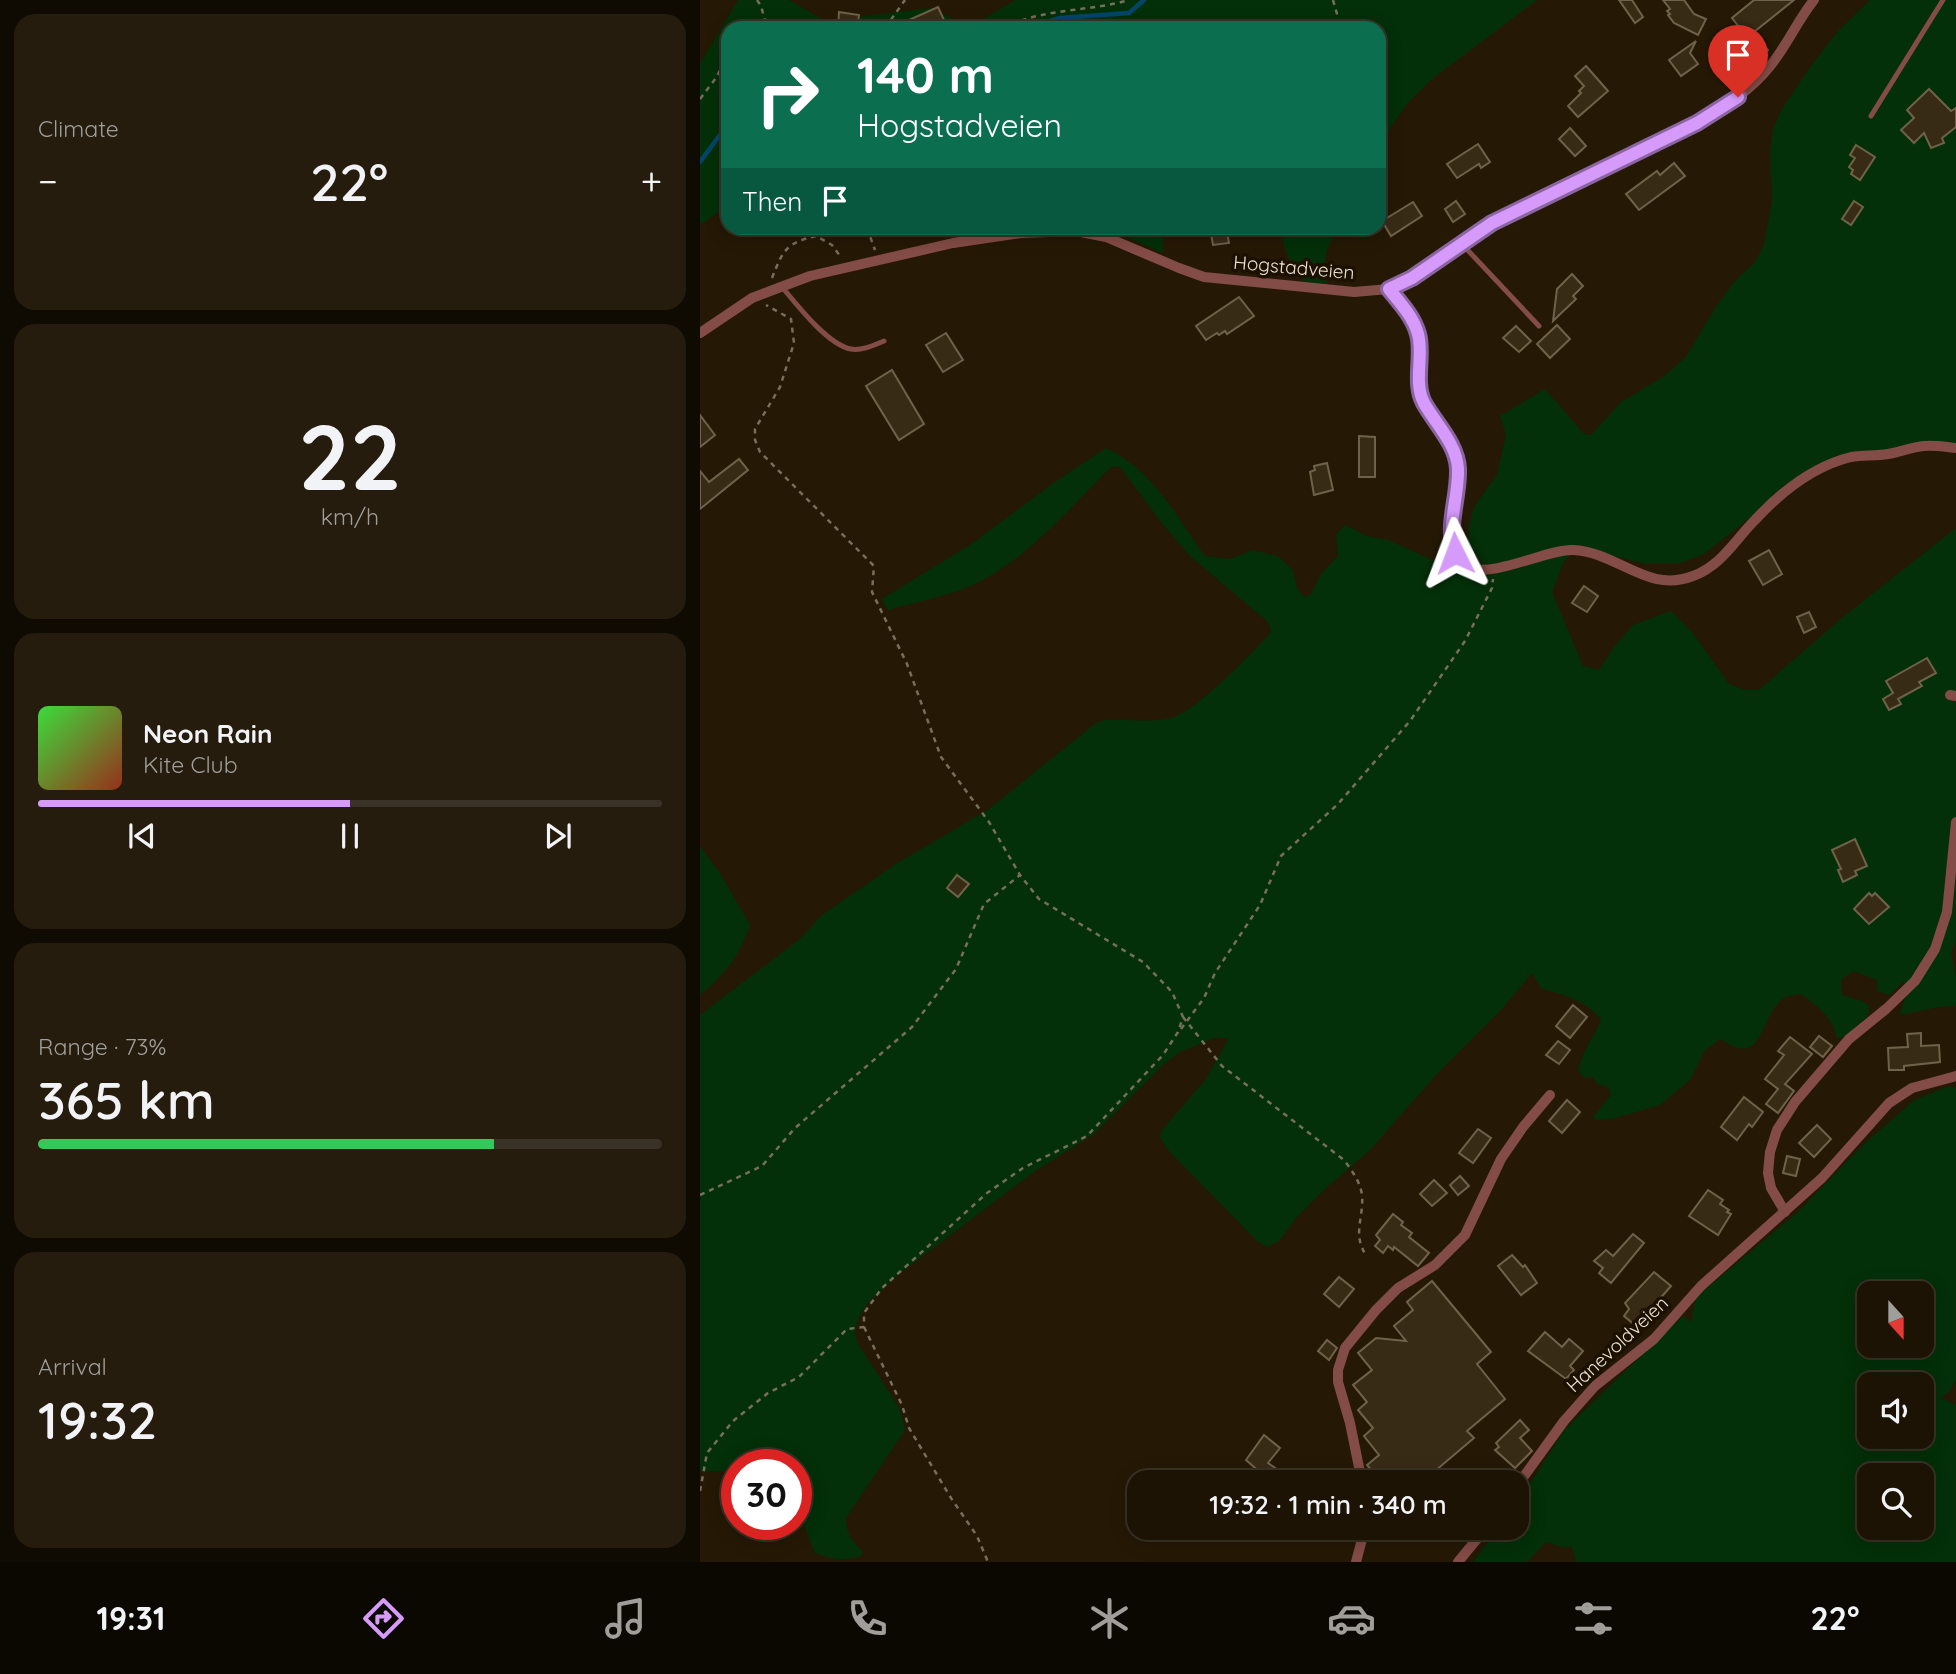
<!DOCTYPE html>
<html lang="en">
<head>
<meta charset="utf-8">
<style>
	:root { --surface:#1c1304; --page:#251c0e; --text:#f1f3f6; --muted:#a09e9a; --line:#3a3226; --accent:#d69bfa }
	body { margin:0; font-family:Quicksand,sans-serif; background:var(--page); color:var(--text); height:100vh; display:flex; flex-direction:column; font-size:26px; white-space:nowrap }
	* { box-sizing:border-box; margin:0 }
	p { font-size:23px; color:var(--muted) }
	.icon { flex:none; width:38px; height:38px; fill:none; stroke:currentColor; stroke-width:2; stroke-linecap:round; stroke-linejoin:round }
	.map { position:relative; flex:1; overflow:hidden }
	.details { display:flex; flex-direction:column; gap:14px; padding:14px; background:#0f0a02; width:700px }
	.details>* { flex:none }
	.banner { position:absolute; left:21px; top:21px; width:665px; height:214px; border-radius:21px; box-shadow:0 4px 18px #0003,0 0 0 2px var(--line); background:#0b6e4f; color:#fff; overflow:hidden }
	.needle { width:46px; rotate:159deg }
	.tools { position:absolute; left:1157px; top:1281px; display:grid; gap:14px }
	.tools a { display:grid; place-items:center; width:77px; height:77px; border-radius:14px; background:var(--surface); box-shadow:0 4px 18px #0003,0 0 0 2px var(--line); font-size:35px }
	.speed { position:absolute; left:21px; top:1449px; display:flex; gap:14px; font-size:35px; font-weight:700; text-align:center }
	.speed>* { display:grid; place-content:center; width:91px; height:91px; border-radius:50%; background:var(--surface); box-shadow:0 4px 18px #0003,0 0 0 2px var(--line); line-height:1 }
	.speed .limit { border:10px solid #d22; background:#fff; color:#111 }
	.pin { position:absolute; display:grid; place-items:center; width:60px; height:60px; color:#fff; margin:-72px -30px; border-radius:50% 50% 50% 0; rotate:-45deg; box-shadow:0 0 7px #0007 }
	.pin .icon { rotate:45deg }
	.me { position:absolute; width:77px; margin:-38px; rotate:357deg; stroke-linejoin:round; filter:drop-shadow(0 0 5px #0008) }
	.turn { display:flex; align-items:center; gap:24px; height:147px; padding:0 21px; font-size:32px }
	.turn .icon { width:91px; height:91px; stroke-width:2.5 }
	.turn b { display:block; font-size:49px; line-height:60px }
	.then { display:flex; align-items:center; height:66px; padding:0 21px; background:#0003; gap:14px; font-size:26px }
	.big { font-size:52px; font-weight:600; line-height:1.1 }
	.details .widget { flex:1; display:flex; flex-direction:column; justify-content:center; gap:10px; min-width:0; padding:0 24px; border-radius:21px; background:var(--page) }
	.details .dial { align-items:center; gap:0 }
	.dial b { font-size:91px; line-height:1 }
	.song { display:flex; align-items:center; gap:21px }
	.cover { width:84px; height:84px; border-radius:10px; background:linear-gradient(135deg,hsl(120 70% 55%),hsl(10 70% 35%)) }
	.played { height:7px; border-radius:4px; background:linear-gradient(90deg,var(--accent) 50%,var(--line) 50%) }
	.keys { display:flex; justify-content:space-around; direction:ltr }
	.heat { display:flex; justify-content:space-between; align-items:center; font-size:38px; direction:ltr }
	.charge { height:10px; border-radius:5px; background:linear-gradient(90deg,#34c759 73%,var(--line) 0) }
	.trip { position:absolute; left:427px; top:1470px; width:402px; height:70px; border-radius:21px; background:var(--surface); box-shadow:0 4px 18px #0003,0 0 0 2px var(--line); font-weight:600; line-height:70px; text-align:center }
	.tab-bar { display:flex; height:112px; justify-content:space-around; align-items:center; background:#0b0802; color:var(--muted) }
	.tab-bar .icon { width:49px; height:49px }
	.tab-bar .current { color:var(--accent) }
	.tab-bar b { font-size:32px; color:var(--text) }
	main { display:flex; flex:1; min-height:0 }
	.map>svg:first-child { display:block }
	.green { fill:#033008; fill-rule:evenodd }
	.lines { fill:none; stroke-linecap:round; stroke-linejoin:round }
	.stream { stroke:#03456b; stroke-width:4.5 }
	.building { fill:#382b16; stroke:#70614a; stroke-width:2 }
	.path { stroke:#786e5d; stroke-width:2.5; stroke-dasharray:5 5; stroke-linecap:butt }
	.lane { stroke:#844c46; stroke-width:5 }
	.street { stroke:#844c46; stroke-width:10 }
	.route-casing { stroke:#8b65a2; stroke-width:18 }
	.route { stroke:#d69bfa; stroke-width:12 }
	.labels { text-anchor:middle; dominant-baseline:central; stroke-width:7; stroke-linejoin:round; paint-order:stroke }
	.street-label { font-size:19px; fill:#eae1d5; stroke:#1c1000 }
</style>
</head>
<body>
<main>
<section class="details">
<div class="widget"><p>Climate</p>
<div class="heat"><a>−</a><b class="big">22°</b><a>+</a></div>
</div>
<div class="widget dial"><b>22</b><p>km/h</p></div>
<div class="widget">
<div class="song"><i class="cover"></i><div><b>Neon Rain</b><p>Kite Club</p></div></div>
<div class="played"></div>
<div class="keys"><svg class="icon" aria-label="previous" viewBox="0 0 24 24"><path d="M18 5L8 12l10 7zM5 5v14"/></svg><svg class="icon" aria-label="pause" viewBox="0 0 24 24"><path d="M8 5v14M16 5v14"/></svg><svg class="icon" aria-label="next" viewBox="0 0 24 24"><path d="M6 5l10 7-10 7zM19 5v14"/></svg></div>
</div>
<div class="widget"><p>Range · 73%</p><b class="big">365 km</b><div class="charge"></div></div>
<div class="widget"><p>Arrival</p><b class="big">19:32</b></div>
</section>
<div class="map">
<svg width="1256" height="1562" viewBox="0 0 1256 1562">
	<rect width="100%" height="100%" fill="#251905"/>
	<g class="green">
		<path d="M38,0H89L125,21L231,8L270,27L315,0H837L732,79L707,104L692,125L679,155V28H28V205L0,225V64Z"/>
		<path d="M1170,0H1256V446L1133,462L1056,513L1004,554L978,564H946L878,547L864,561L852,592L883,666L899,670L914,647L933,625L971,611L992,632L1029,684L1045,690H1059L1143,617L1256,528V941L1251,952L1256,977V1006C1236,1005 1220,1013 1200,1014L1209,986L1203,982L1190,995L1177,991V980L1153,971L1141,980L1142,995L1162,1001L1170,1007L1167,1017L1143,1038L1136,1037C1134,1019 1115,1003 1100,994C1096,995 1087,996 1084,998C1059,1015 1064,1071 1021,1039L1005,1050L990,1080L960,1105L912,1119L896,1120L893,1117L911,1095L909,1088L896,1083L893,1077L885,1078L878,1071C881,1052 894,1038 901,1020C885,999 864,996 841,988L832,973L801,1010L737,1074L670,1150L624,1190L597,1217L579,1241L567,1247L558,1242L469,1151L460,1138L462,1130L506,1079L529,1038H514L480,1052L463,1065L394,1134L334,1172L199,1274L167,1304L159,1317L155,1332L157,1342L200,1409L205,1430L146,1518C145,1532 153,1543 163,1551L161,1556C143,1562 132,1559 115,1553C102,1523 96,1497 96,1465H37V1471H0V1015L100,939L122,915L196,864L289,809L396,723L405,720C426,719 451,723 471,718C496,712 548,656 568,636L571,630L567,621L490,556L461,522L420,467H411C369,509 326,561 271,586C245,597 215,602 188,610L182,599L273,543L355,482L406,448C454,471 475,515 505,556L530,559L553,550L579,557L593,570L597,588L604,597L611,594L621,574L638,556L636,535L645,525L667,536L688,540L755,570L777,571L780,560L769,548L768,528L774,507L797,475L806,435L800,416L845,389L884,434L891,435L921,402L963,377L986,357L1015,308L1035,281L1056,261L1064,244L1072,201L1070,151L1073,129L1082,109L1111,66L1139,30Z"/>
		<path d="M406,228H463V253Z"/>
		<path d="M584,228H637C627,249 620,261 628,284L604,282C593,264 579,249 584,228Z"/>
		<path d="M0,846L21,875L50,925C39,957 25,974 0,995Z"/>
		<path d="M1248,1086L1256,1088V1380L1249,1392L1241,1398L1256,1405V1562H877L871,1546L865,1548L846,1542L827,1562H773L799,1528H817V1504L865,1429L983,1316L991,1322L995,1298L1098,1212L1162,1146L1213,1101ZM1169,1293H1222V1346H1169ZM1169,1384H1222V1437H1169ZM1169,1475H1222V1528H1169Z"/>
	</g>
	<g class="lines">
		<g class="stream">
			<path d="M326,28L360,18L429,13L444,0"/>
			<path d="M0,162L28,124"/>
		</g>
	</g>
	<g class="building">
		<path d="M919,0H932L943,17L935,23Z"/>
		<path d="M963,0H984L994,14L1006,19L998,35L974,23L968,15L970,14L967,11L970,9Z"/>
		<path d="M1054,0H1094L1054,32L1068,50L1057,59L1050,51L1030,67L1021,56L1046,36L1032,18Z"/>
		<path d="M238,7L244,20L226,28H191Z"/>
		<path d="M139,12L159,15L157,28H138Z"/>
		<path d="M996,41L990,53L998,64L981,76L969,60Z"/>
		<path d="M886,66L908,91L878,117L868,106L881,93L879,91L884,86L875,76Z"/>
		<path d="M1229,89L1251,111L1256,108V127L1242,138L1244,143L1231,148L1224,133L1214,143L1201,130L1214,118L1207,110Z"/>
		<path d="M870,128L886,146L875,156L859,139Z"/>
		<path d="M778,144L790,162L781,168L779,164L757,178L747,164Z"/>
		<path d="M1156,145L1175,157L1160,180L1151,174L1153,170L1149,167L1155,158L1150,155Z"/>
		<path d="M974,163L985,176L939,210L926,194L957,171L960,175Z"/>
		<path d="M756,201L765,214L753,222L745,209Z"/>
		<path d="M1154,201L1163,207L1151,225L1142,219Z"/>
		<path d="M713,202L722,216L691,236L682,221Z"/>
		<path d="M510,228H526L529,243L513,245Z"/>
		<path d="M872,274L883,286L873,296L876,299L853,321L857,289Z"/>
		<path d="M539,297L554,316L527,334L525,331L519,335L517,333L506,340L496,326Z"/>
		<path d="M857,325L870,339L850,358L837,344Z"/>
		<path d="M816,326L831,341L819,352L803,338Z"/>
		<path d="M246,333L263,360L243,372L226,345Z"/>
		<path d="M192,370L224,424L199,440L166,386Z"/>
		<path d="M0,415L15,435L0,447Z"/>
		<path d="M659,436L675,437V477H659Z"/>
		<path d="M39,459L48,470L0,509V471L9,482Z"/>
		<path d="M627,463L633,490L614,495L610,472L615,470L614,466Z"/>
		<path d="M1069,550L1082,574L1063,585L1049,561Z"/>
		<path d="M884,586L898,596L887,612L872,603Z"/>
		<path d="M1109,612L1116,627L1104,633L1097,617Z"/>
		<path d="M1227,658L1236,673L1219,682L1222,686L1198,699L1201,704L1189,710L1183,699L1193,693L1186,681Z"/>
		<path d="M1155,839L1167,866L1155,871L1157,875L1143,882L1138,870L1141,869L1132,850Z"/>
		<path d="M257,875L269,884L258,897L247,888Z"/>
		<path d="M1169,893L1172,896L1175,893L1189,907L1169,924L1154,909Z"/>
		<path d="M873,1005L887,1017L870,1038L856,1026Z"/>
		<path d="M1221,1033V1046L1239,1045L1240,1062L1204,1066V1070H1189L1188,1048L1208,1047L1207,1034Z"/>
		<path d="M1119,1036L1132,1046L1123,1057L1110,1047Z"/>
		<path d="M1090,1037L1112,1054L1085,1084L1094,1091L1078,1113L1066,1104L1078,1089L1065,1079L1084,1055L1078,1051Z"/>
		<path d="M858,1041L870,1050L859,1064L846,1055Z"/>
		<path d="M1044,1097L1063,1112L1052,1127L1049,1124L1037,1140L1021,1127Z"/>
		<path d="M867,1100L880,1112L862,1133L849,1121Z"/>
		<path d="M1117,1125L1131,1139L1114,1157L1099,1143Z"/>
		<path d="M778,1129L791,1138L773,1163L759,1153Z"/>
		<path d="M1087,1156L1100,1159L1096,1176L1083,1173Z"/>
		<path d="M760,1176L769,1186L758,1195L750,1185Z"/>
		<path d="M734,1180L747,1193L732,1206L720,1194Z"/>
		<path d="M1008,1190L1023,1200L1020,1204L1029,1210L1027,1212L1031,1214L1018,1235L989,1216Z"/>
		<path d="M693,1214L703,1222L701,1225L712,1233L709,1237L729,1253L718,1266L694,1247L693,1250L688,1246L683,1253L675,1246L680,1240L676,1235Z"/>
		<path d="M933,1234L944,1243L911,1283L899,1273L903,1268L894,1261L906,1250L913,1256Z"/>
		<path d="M812,1255L823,1267L825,1265L837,1283L821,1295L798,1266Z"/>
		<path d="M954,1272L971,1286L936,1326L924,1316L929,1309L925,1303Z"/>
		<path d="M639,1277L654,1289L639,1307L624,1294Z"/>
		<path d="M732,1281L791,1352L777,1364L805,1399L767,1431L774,1438L722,1482H682L667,1465L679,1455L664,1436L673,1428L658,1410L667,1402L653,1385L672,1370L658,1353L676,1338L706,1341L694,1326L713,1310L707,1302Z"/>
		<path d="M845,1332L862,1347L869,1339L883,1351L870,1366L874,1370L866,1379L828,1351Z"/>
		<path d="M627,1340L637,1348L629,1360L618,1351Z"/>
		<path d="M820,1420L829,1430L820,1438L832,1451L815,1468L795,1450L799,1447L796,1443Z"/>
		<path d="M564,1435L580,1448L568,1463L578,1470L569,1480L546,1460Z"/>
	</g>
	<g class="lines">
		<g class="path">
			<path d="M57,0L61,6L67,28"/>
			<path d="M633,0L641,28"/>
			<path d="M185,28L205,0"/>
			<path d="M303,28C342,8 388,12 429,0"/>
			<path d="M0,99L16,78L28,55"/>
			<path d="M167,228L175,250"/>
			<path d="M72,278C83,250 86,243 116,236L132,245L140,256"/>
			<path d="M483,1017L522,1066L644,1160C652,1171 660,1181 662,1195C664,1218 652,1234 666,1255"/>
			<path d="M481,1029L504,998L515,973L560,905L581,856L638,804L710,721L765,641L792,588L793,579"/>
			<path d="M0,1195L62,1166L95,1128L212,1027L256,969L284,904L320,875"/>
			<path d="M164,1327L202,1405L209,1428L251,1498L277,1536L288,1562"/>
			<path d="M0,1491L7,1453L33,1421L68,1393L99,1377L147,1329L164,1327V1313L182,1288L287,1193L323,1168L387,1136L463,1055L478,1032L483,1017L472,992L443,962L339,899L320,875L289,822L241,757L207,664L172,592L174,566L60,452L55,440V429L80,387L94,343L91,319L66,305"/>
		</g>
		<g class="lane">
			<path d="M1171,116L1243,0"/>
			<path d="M761,243L839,326"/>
			<path d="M82,287C97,305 128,345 151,349C162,351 174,345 184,341"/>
		</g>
		<g class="street">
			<path d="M689,289C700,303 716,319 719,338C721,358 715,382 723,401C732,423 755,441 758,466C763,496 736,537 762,563C783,584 844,549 873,550C918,552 947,594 993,576C1021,566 1035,540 1055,520C1081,492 1114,466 1151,457C1163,455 1176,456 1188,454C1200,452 1212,447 1224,446C1235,445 1246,447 1256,448"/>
			<path d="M0,333L52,298L110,276L253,243L321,233L376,231L406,237L479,268L504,277L654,292L689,289L712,278L792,223L997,123C1024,107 1051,91 1071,65C1087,45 1098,20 1114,0"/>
			<path d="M1250,695L1256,696"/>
			<path d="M1085,1212L1071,1188L1068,1173L1070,1152L1077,1130L1095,1102L1149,1039L1186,1009L1215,981L1235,949L1247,912L1256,822"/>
			<path d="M662,1482L650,1423L638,1382V1370L645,1348L676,1310L698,1288L735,1265L765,1235L801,1159L823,1127L850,1095"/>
			<path d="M817,1486L864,1421L895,1386L954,1339L1001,1286L1122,1178L1189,1103L1212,1088L1256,1076"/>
			<path d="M656,1562L665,1528"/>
			<path d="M758,1562L786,1528"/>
		</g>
	</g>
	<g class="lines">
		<defs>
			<path id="route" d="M755,553C746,526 759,497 758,469C757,444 735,423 724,403C713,382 724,355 718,334C713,316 700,303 689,289L712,278L792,223L997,123L1038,97"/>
		</defs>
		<use href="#route" class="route-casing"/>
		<use href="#route" class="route"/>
	</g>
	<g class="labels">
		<g class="street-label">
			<text transform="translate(594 267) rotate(5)">Hogstadveien</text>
			<text transform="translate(917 1344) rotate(-43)">Hanevoldveien</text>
		</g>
	</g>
</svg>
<div class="tools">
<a><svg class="needle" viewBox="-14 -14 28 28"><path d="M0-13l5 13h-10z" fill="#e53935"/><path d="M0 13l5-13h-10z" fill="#a09e9a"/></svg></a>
<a><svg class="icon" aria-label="sound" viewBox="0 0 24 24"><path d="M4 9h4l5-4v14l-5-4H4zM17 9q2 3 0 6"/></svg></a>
<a><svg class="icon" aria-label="search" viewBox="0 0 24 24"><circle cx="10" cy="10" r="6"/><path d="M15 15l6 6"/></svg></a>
</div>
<div class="speed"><div class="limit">30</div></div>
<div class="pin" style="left:1038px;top:97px;background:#d93025"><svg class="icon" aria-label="arrive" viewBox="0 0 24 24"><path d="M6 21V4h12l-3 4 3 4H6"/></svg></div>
<svg class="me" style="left:755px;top:553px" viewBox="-20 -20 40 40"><path d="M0-17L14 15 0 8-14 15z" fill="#d69bfa" stroke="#fff" stroke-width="4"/></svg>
<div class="trip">19:32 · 1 min · 340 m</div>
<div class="banner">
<div class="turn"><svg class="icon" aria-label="right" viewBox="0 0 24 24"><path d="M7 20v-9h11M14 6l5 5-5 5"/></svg><div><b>140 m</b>Hogstadveien</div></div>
<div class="then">Then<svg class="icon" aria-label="arrive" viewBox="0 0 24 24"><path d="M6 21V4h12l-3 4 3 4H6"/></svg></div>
</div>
</div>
</main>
<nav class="tab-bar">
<b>19:31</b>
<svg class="icon current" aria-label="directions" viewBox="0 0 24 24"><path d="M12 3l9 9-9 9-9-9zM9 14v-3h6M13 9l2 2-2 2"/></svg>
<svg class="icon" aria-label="music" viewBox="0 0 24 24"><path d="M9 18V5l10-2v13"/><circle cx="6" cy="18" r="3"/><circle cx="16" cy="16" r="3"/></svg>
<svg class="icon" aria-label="phone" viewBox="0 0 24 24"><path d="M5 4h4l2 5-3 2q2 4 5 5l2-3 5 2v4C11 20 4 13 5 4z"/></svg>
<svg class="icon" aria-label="climate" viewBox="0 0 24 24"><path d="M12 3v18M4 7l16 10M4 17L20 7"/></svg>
<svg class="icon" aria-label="car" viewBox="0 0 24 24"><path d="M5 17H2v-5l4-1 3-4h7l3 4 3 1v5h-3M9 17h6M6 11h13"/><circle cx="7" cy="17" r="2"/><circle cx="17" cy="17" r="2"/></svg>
<svg class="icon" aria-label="filters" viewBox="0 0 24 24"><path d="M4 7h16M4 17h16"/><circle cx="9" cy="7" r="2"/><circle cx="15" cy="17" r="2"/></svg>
<b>22°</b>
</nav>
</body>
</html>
